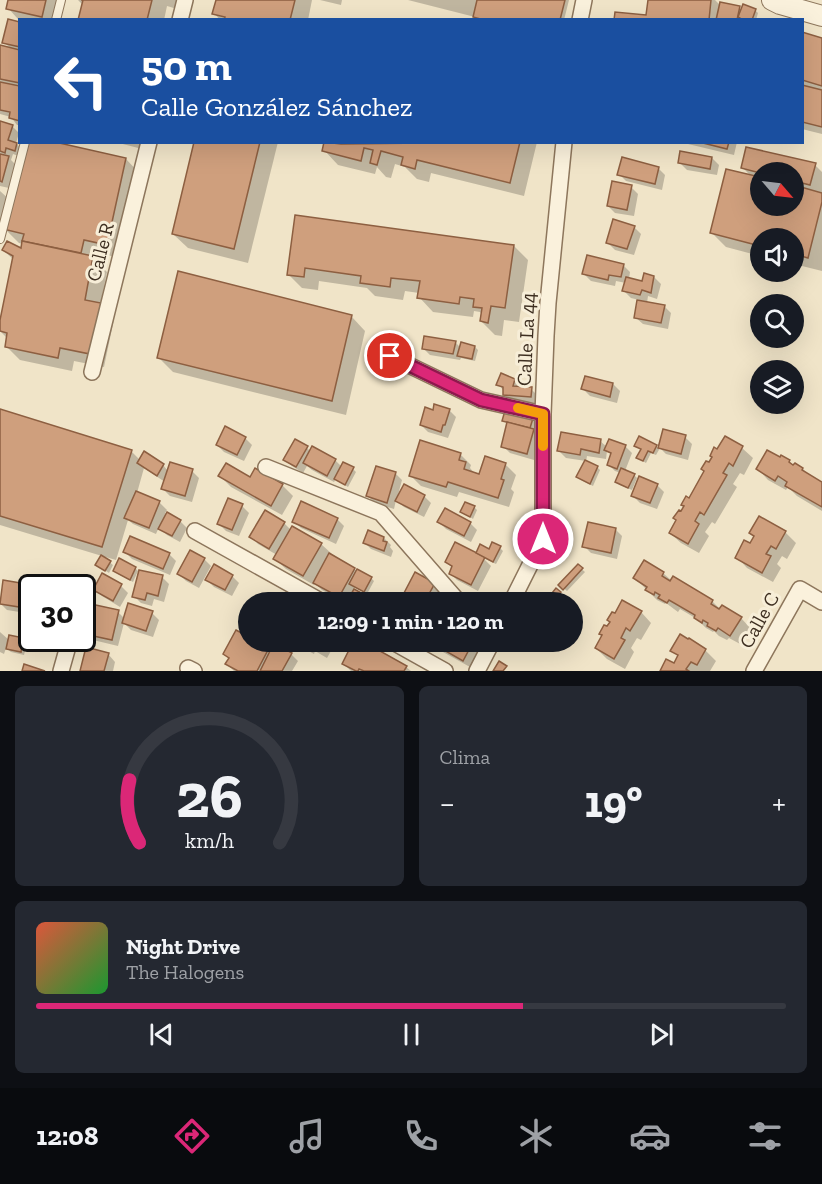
<!DOCTYPE html>
<html lang="es">
<head>
<meta charset="utf-8">
<style>
	:root { --surface:#171b24; --page:#242831; --text:#f1f3f6; --muted:#9ea1a6; --line:#363941; --accent:#db2777 }
	body { margin:0; font-family:"Zilla Slab",serif; background:var(--page); color:var(--text); height:100vh; display:flex; flex-direction:column; font-size:22px; white-space:nowrap }
	* { box-sizing:border-box; margin:0 }
	p { font-size:20px; color:var(--muted) }
	.icon { flex:none; width:33px; height:33px; fill:none; stroke:currentColor; stroke-width:2; stroke-linecap:round; stroke-linejoin:round }
	.map { position:relative; height:671px; overflow:hidden }
	.sheet { display:flex; flex-direction:column; gap:15px; padding:15px; background:#0d0f14; flex:1 }
	.sheet>* { flex:none }
	.hud { position:absolute; left:18px; top:18px; width:786px; height:126px; border-radius:0px; box-shadow:0 6px 24px #0002; background:#1a4fa0; color:#fff; overflow:hidden }
	.needle { width:39px; rotate:118deg }
	.controls { position:absolute; left:750px; top:162px; display:grid; gap:12px }
	.controls a { display:grid; place-items:center; width:54px; height:54px; border-radius:50%; background:var(--surface); box-shadow:0 6px 24px #0002; font-size:30px }
	.speed { position:absolute; left:18px; top:574px; display:flex; gap:12px; font-size:30px; font-weight:700; text-align:center }
	.speed>* { display:grid; place-content:center; width:78px; height:78px; border-radius:50%; background:var(--surface); box-shadow:0 6px 24px #0002; line-height:1 }
	.speed .limit { border:3px solid #111; border-radius:9px; background:#fff; color:#111 }
	.pin { position:absolute; display:grid; place-items:center; width:51px; height:51px; color:#fff; margin:-26px; border:3px solid #fff; border-radius:50%; box-shadow:0 2px 6px #0007 }
	.me { position:absolute; width:66px; margin:-33px; rotate:0deg; stroke-linejoin:round; filter:drop-shadow(0 0 4px #0008) }
	.turn { display:flex; align-items:center; gap:21px; height:126px; padding:0 24px; font-size:27px }
	.turn .icon { width:78px; height:78px; stroke-width:2.5 }
	.turn b { display:block; font-size:42px; line-height:51px }
	.big { font-size:45px; font-weight:800; line-height:1.1 }
	.sheet .tile { flex:1; display:flex; flex-direction:column; justify-content:center; gap:9px; min-width:0; padding:0 21px; border-radius:9px; background:var(--page) }
	.sheet .dial { align-items:center; gap:0 }
	.dial svg { height:156px; overflow:visible; fill:none; stroke:var(--line); stroke-width:7; stroke-linecap:round; text-anchor:middle }
	.dial text { fill:var(--text); stroke:none }
	.song { display:flex; align-items:center; gap:18px }
	.cover { width:72px; height:72px; border-radius:9px; background:linear-gradient(135deg,hsl(10 70% 55%),hsl(130 70% 35%)) }
	.played { height:6px; border-radius:3px; background:linear-gradient(90deg,var(--accent) 65%,var(--line) 65%) }
	.keys { display:flex; justify-content:space-around; direction:ltr }
	.heat { display:flex; justify-content:space-between; align-items:center; font-size:33px; direction:ltr }
	.sheet .tiles { flex:1; display:grid; gap:15px; grid-template-columns:1fr 1fr }
	.tile:last-child { grid-column:span 2 }
	.trip { position:absolute; left:238px; top:592px; width:345px; height:60px; border-radius:30px; background:var(--surface); box-shadow:0 6px 24px #0002; font-weight:800; line-height:60px; text-align:center }
	.tab-bar { display:flex; height:96px; justify-content:space-around; align-items:center; background:#090b0e; color:var(--muted) }
	.tab-bar .icon { width:42px; height:42px }
	.tab-bar .active { color:var(--accent) }
	.tab-bar b { font-size:27px; color:var(--text) }
	.map>svg:first-child { display:block }
	.shadow { fill:#0003; fill-rule:evenodd }
	.building { fill:#cf9f7d; stroke:#8d5f41; stroke-width:1.5 }
	.lines { fill:none; stroke-linecap:round; stroke-linejoin:round }
	.service-casing { stroke:#8d765c; stroke-width:10 }
	.minor-casing { stroke:#8d765c; stroke-width:18 }
	.tertiary-casing { stroke:#8d765c; stroke-width:22 }
	.service { stroke:#faf1dc; stroke-width:8 }
	.minor { stroke:#faf1dc; stroke-width:15 }
	.tertiary { stroke:#faf1dc; stroke-width:20 }
	.route-casing { stroke:#8e194d; stroke-width:15 }
	.route { stroke:#db2777; stroke-width:10 }
	.slow { stroke:#f59e0b; stroke-width:10 }
	.labels { text-anchor:middle; dominant-baseline:central; stroke-width:6; stroke-linejoin:round; paint-order:stroke }
	.street-label { font-size:20px; fill:#3d2e20; stroke:#f7eed8 }
</style>
</head>
<body>
<div class="map">
<svg width="822" height="671" viewBox="0 0 822 671">
	<rect width="100%" height="100%" fill="#f0e4c8"/>
	<g class="shadow">
		<path d="M9,0H58L54,20L18,19L8,8Z"/>
		<path d="M78,0H186L184,11L167,6L164,20H80L83,5Z"/>
		<path d="M217,0H312L308,20H220L214,13Z"/>
		<path d="M320,0H342L341,5Z"/>
		<path d="M408,0H569L564,20H478L475,17Z"/>
		<path d="M649,0H715L721,6L739,8L742,11L755,10L758,13L756,20H616L648,16Z"/>
		<path d="M20,24V125H17L11,117L0,114V47L11,49L4,42Z"/>
		<path d="M802,34L822,40V134L802,129Z"/>
		<path d="M0,122L12,126L19,133L16,143L22,150L126,159L140,174L120,258L98,253L96,261L107,272L100,305L114,319L104,367L74,361L72,371L20,360L6,346L8,339L0,331V327L14,260L3,250H22L23,244L19,243L6,230L0,232V191L11,201L21,157L13,154L11,160L15,164L9,188L0,186Z"/>
		<path d="M115,142H148L146,150Z"/>
		<path d="M196,142H278L248,263L188,248L173,234Z"/>
		<path d="M326,142L342,145L343,142H537L524,196L431,173L429,182L417,179L405,167L395,164L391,178L386,177L377,167L375,174L338,165L324,150Z"/>
		<path d="M686,142H737L734,155L688,144Z"/>
		<path d="M712,158L719,165L717,175L687,170L680,163Z"/>
		<path d="M815,165L822,172V271L794,264V238H760V256L726,247L712,233L752,177L743,168ZM760,172H794V206H760Z"/>
		<path d="M658,168L665,175L662,190L626,181L619,174Z"/>
		<path d="M631,187L638,194L634,216L615,213L608,206Z"/>
		<path d="M296,217L514,246L528,260L519,322L504,320L502,336L495,335L481,321L482,314L480,312L474,311L473,317L433,312L419,297V293L405,291L403,300L375,296L367,288L319,281L318,290L302,288L288,274Z"/>
		<path d="M634,227L641,234L634,255L615,250L608,243Z"/>
		<path d="M623,265L630,272L629,279L643,283L654,277L661,284L657,299L648,296L647,303L664,306L671,313L668,329L643,324L635,317L639,300L631,298L624,291L626,283L616,281L615,286L591,281L584,274Z"/>
		<path d="M351,316L365,331L346,415L173,372L159,358Z"/>
		<path d="M455,342L461,348L475,347L478,350L475,361L461,358L460,360L430,355L423,348Z"/>
		<path d="M514,381L522,388L531,389L538,396V403L511,402L504,395V391L498,384Z"/>
		<path d="M613,384L620,391L617,403L590,396L583,389Z"/>
		<path d="M449,410L456,417L448,438L428,432L421,425Z"/>
		<path d="M0,411L131,451L140,460L145,453L163,465L168,471H192L199,478L192,502L170,496L163,489L165,482L144,468L137,493L160,503L167,510L165,513L180,521L187,528L180,542L167,535L159,527L156,534L133,524L128,520L116,560L102,556L113,565L109,573L97,565L102,556L0,525Z"/>
		<path d="M533,416L540,423V437L534,460L510,453L503,446L508,425L504,420Z"/>
		<path d="M664,431L685,437L692,444L688,460L666,454L660,448L656,455L651,453L646,463L638,458L642,450L636,445L656,446L659,449Z"/>
		<path d="M245,438L252,445L244,461L224,452L217,445Z"/>
		<path d="M725,438L742,448L753,458L744,475L740,473L733,484L737,487L715,524L712,522L705,532L709,536L699,553L681,543L670,533Z"/>
		<path d="M600,441L607,447L625,446L632,453L625,471L634,475L637,478L632,490L620,485L617,482L621,473L615,471L608,464L612,455L607,451L606,459L587,456L586,462L597,467L600,470L593,486L581,480L578,477L586,461L566,458L559,451Z"/>
		<path d="M307,448L311,452L335,460L342,467L353,469L356,472L348,487L336,479L334,482L312,470L307,466L303,473L292,466L285,459Z"/>
		<path d="M460,454L471,465L470,468L476,475L480,476L505,464L516,475L511,489L514,492L509,507L459,492L457,497L421,486L410,475Z"/>
		<path d="M789,461L794,466L795,465L803,469L810,477L822,484V511L797,496L788,487L786,490L768,480L758,469Z"/>
		<path d="M395,473L402,480L398,495L424,496L431,503L424,517L404,507L396,500L394,509L375,503L368,496Z"/>
		<path d="M220,476L251,479L282,485L293,496L282,515L231,487Z"/>
		<path d="M657,485L664,492L657,509L640,503L633,496Z"/>
		<path d="M242,506L249,513L239,536L226,531L219,524Z"/>
		<path d="M474,507L477,510L473,519L462,511Z"/>
		<path d="M337,519L344,526L336,544L301,528L294,521Z"/>
		<path d="M439,522L470,523L477,530L471,542L446,529Z"/>
		<path d="M284,523L291,530L321,544L332,554L357,571L371,578L374,581L367,594L355,587L353,590L367,597L370,600L368,603H351L348,600L346,603L322,590L315,583L314,585L286,569L275,559L277,555L258,544L251,537Z"/>
		<path d="M615,529L622,536L617,559L591,553L584,546Z"/>
		<path d="M785,532L796,543L787,559L782,556L777,564L781,568L773,582L747,568L737,557L751,545Z"/>
		<path d="M384,538L391,545L390,547L393,551L391,557L371,549L364,542Z"/>
		<path d="M500,548L503,551L496,564L483,558L491,566L478,591L457,580L450,573L453,568L446,562Z"/>
		<path d="M125,552L169,554L176,561L170,575L132,559Z"/>
		<path d="M204,559L211,566L199,588L186,581L179,574Z"/>
		<path d="M120,560L135,568L138,571L133,582L118,574L114,571Z"/>
		<path d="M578,566L585,572L567,591L560,585Z"/>
		<path d="M663,573L672,581L674,578L712,601L721,610L741,618L751,629L742,645L729,638L727,640L719,636L714,631L713,632L706,628L697,619L680,609L678,612L666,603L665,604L657,600L636,579Z"/>
		<path d="M232,576L239,583L232,596L214,587L207,580Z"/>
		<path d="M162,577L169,584L164,602L154,599L152,606L141,603L134,596Z"/>
		<path d="M4,582L39,588H32V614L7,610L0,603Z"/>
		<path d="M434,584L441,591L435,603H415L405,594Z"/>
		<path d="M121,586L128,593L120,607L102,596L95,589Z"/>
		<path d="M556,590L563,596L558,603H546Z"/>
		<path d="M118,612L125,619L152,613L159,620L153,637L131,630L124,623L118,646L93,640L85,633Z"/>
		<path d="M641,612L651,623L641,640L637,638L631,648L634,652L625,669L607,659L596,648L611,622Z"/>
		<path d="M0,632L9,640L10,637L24,640L27,643L24,655L11,652L6,648L4,654L0,652Z"/>
		<path d="M249,639V642H255L271,652L291,654L298,661L292,671H234L227,664L230,659L225,654Z"/>
		<path d="M689,640L705,650L716,661L710,671H661L667,661L674,665L679,657L672,650Z"/>
		<path d="M297,642H336L327,658L315,651L314,654L303,648Z"/>
		<path d="M355,642H365L371,648L406,667L411,671H351L344,664Z"/>
		<path d="M438,642H466L478,652L470,667L443,652L436,645Z"/>
		<path d="M87,649L108,654L115,662L113,671H81Z"/>
	</g>
	<g class="building">
		<path d="M8,0H46L42,17L6,9Z"/>
		<path d="M81,0H152L147,20H78L83,0Z"/>
		<path d="M216,0H295L290,20H224L225,17L212,14Z"/>
		<path d="M477,0H565L560,20H484L473,17Z"/>
		<path d="M648,0H711L709,20H614L615,12L646,15Z"/>
		<path d="M720,2L740,6L737,20H716Z"/>
		<path d="M743,4L756,9L752,20H743L738,17Z"/>
		<path d="M8,19L20,22V47L2,43Z"/>
		<path d="M802,32L822,38V86L802,80Z"/>
		<path d="M0,45L20,50V83L0,79Z"/>
		<path d="M0,82L20,86V121L9,118L10,112L0,110Z"/>
		<path d="M802,85L822,90V127L802,122Z"/>
		<path d="M0,121L13,125L8,140L17,143L15,151L6,148L5,153L0,151Z"/>
		<path d="M22,142H55L126,158L107,245L84,240L81,253L22,241L24,234L3,229Z"/>
		<path d="M194,142H260L234,249L172,234Z"/>
		<path d="M324,142L341,144L520,142L510,183L417,160L415,169L401,165L403,157L381,151L377,165L370,163L373,150L364,148L361,161L322,151Z"/>
		<path d="M699,142H729L727,149Z"/>
		<path d="M746,147L816,163L810,185L794,181V172L760,173L741,168Z"/>
		<path d="M680,151L712,157L710,169L678,163Z"/>
		<path d="M0,154L9,156L2,182L0,181Z"/>
		<path d="M622,157L659,167L655,184L617,175Z"/>
		<path d="M726,169L760,177V206H794V185L822,193V202L808,258L794,254V238H760V246L710,233Z"/>
		<path d="M612,181L632,185L627,210L607,206Z"/>
		<path d="M295,215L514,245L505,308L491,306L488,323L480,321L482,308L473,307L474,299L460,297L459,304L417,298L420,281L391,278L390,287L360,283L361,276L305,268L304,277L287,275Z"/>
		<path d="M613,219L635,226L627,249L606,243Z"/>
		<path d="M7,241L21,248L22,241L93,256L85,300L101,303L90,354L60,348L58,358L5,347L7,333L0,331V320L13,256L2,250Z"/>
		<path d="M587,255L624,264L621,277L609,275L608,280L582,274Z"/>
		<path d="M178,271L352,315L332,401L157,358Z"/>
		<path d="M644,273L654,276L651,293L642,290L640,295L622,291L626,277L642,281Z"/>
		<path d="M637,300L665,305L661,323L634,318Z"/>
		<path d="M424,336L456,341L453,354L422,349Z"/>
		<path d="M461,342L475,346L472,359L457,356Z"/>
		<path d="M501,373L515,379L513,386L532,387L531,397L503,395V387L496,385Z"/>
		<path d="M585,376L613,383L610,397L581,389Z"/>
		<path d="M434,404L450,409L445,425H443L441,432L420,425L425,407L433,410Z"/>
		<path d="M506,407L534,415L530,428L502,421Z"/>
		<path d="M0,409L132,450L102,547L0,516Z"/>
		<path d="M507,422L534,429L527,454L501,447Z"/>
		<path d="M225,426L246,437L237,455L216,445Z"/>
		<path d="M663,429L686,435L681,454L658,448Z"/>
		<path d="M561,432L601,439L599,453L581,449L580,455L557,451Z"/>
		<path d="M639,436L657,445L653,453L648,451L643,461L636,458L641,449L634,446Z"/>
		<path d="M725,436L743,446L733,466L729,463L723,473L727,475L704,515L700,512L695,521L699,524L688,544L669,533L676,520L673,518L679,510L681,511L684,506L681,505L686,496L689,498L704,471L701,469L706,461L709,462L712,457L710,456L714,447L717,449Z"/>
		<path d="M295,439L308,446L296,467L283,460Z"/>
		<path d="M609,439L626,445L617,469L607,465L611,453L604,450Z"/>
		<path d="M420,440L461,453L459,460L466,462L464,469L479,474L485,456L506,463L501,479L504,480L498,498L448,482L446,487L409,476Z"/>
		<path d="M312,446L336,459L327,476L303,463Z"/>
		<path d="M767,450L780,457L781,455L790,460L789,462L793,465L795,463L803,468L802,470L822,482V507L785,486L787,482L778,476L775,481L756,469Z"/>
		<path d="M144,451L164,464L157,476L137,463Z"/>
		<path d="M585,460L598,466L590,484L576,477Z"/>
		<path d="M170,462L193,469L185,496L161,489Z"/>
		<path d="M343,462L354,467L345,485L334,479Z"/>
		<path d="M226,463L250,477L255,468L283,484L271,506L218,476Z"/>
		<path d="M376,466L396,472L387,503L366,496Z"/>
		<path d="M621,468L635,474L628,488L615,482Z"/>
		<path d="M639,476L658,484L650,503L631,496Z"/>
		<path d="M404,484L425,495L417,512L395,501Z"/>
		<path d="M136,491L160,501L149,528L124,518Z"/>
		<path d="M228,498L243,504L232,530L217,524Z"/>
		<path d="M301,501L338,518L329,538L292,522Z"/>
		<path d="M465,502L475,506L470,517L460,512Z"/>
		<path d="M445,508L471,522L464,536L437,522Z"/>
		<path d="M265,510L285,522L269,549L249,537Z"/>
		<path d="M167,512L181,520L172,536L158,529Z"/>
		<path d="M759,516L786,531L776,549L771,546L766,554L771,556L762,573L735,558L744,540L750,543L754,536L749,533Z"/>
		<path d="M588,522L616,528L611,553L582,547Z"/>
		<path d="M292,526L322,543L303,576L273,559Z"/>
		<path d="M368,530L384,537L383,541L387,542L384,551L363,543Z"/>
		<path d="M130,536L170,553L163,569L123,552Z"/>
		<path d="M455,542L485,557L471,585L449,574L452,566L445,562Z"/>
		<path d="M492,542L501,546L493,562L476,553L480,544L489,549Z"/>
		<path d="M190,550L205,558L192,582L177,574Z"/>
		<path d="M329,553L355,568L339,597L313,583Z"/>
		<path d="M101,555L111,561L105,571L95,565Z"/>
		<path d="M119,558L136,567L130,580L113,571Z"/>
		<path d="M644,560L664,572L662,576L670,581L673,576L713,600L711,604L719,609L722,605L742,617L730,636L718,628L716,631L707,626L708,623L703,620L702,623L694,618L695,615L669,600L667,603L658,598L660,595L655,592L654,595L645,590L647,587L633,578Z"/>
		<path d="M214,564L233,575L225,590L205,580Z"/>
		<path d="M578,564L583,568L563,590L558,585Z"/>
		<path d="M357,569L372,577L364,592L349,584Z"/>
		<path d="M139,570L163,575L158,596L147,593L145,600L132,597Z"/>
		<path d="M415,572L435,583L424,603H419L403,595Z"/>
		<path d="M102,573L122,584L113,601L93,590Z"/>
		<path d="M3,580L44,587L32,588V609L0,604Z"/>
		<path d="M556,588L561,592L552,603H544Z"/>
		<path d="M354,589L367,596L364,603H351L347,601Z"/>
		<path d="M622,600L642,611L630,631L626,628L621,638L625,640L614,659L595,648L602,635L599,634L604,625L607,626L610,622L607,620L612,612L615,613Z"/>
		<path d="M128,603L153,611L146,631L122,623Z"/>
		<path d="M91,604L119,610L112,640L84,634Z"/>
		<path d="M236,630L249,637V642H258L269,648L257,671H238L225,664L229,658L223,654Z"/>
		<path d="M680,634L688,639L689,638L706,649L697,665L691,662L686,669L689,671H660L666,659L674,663L678,655L670,651Z"/>
		<path d="M9,635L24,638L21,652L6,649Z"/>
		<path d="M305,642H320L316,648Z"/>
		<path d="M353,642H364L407,666L404,671H364L359,669L358,671H356L342,664Z"/>
		<path d="M436,642H469L472,644L463,661L435,645Z"/>
		<path d="M274,643L292,653L282,671H260Z"/>
		<path d="M86,647L109,653L104,671H80Z"/>
		<path d="M499,661L507,666L503,671H493Z"/>
		<path d="M24,664L45,671H22Z"/>
	</g>
	<g class="lines">
		<defs>
			<g id="service">
				<path d="M56,20L61,0"/>
				<path d="M0,239L25,142"/>
			</g>
			<g id="minor">
				<path d="M180,20L185,0"/>
				<path d="M580,20L584,0"/>
				<path d="M390,356L481,400L543,414"/>
				<path d="M92,372L149,142"/>
				<path d="M266,467L381,513L456,599L462,603"/>
				<path d="M195,531L324,603"/>
				<path d="M511,603L543,539V414L546,336L548,303L564,142"/>
				<path d="M393,642L445,671"/>
				<path d="M188,668L194,671"/>
				<path d="M61,671L70,639"/>
				<path d="M477,671L492,642"/>
				<path d="M754,671L800,589L822,602"/>
			</g>
			<path id="tertiary" d="M772,0L780,4L822,16"/>
		</defs>
		<use href="#service" class="service-casing"/>
		<use href="#minor" class="minor-casing"/>
		<use href="#tertiary" class="tertiary-casing"/>
		<use href="#service" class="service"/>
		<use href="#minor" class="minor"/>
		<use href="#tertiary" class="tertiary"/>
	</g>
	<g class="lines">
		<defs>
			<path id="route" d="M390,356L481,400L543,414V539"/>
		</defs>
		<use href="#route" class="route-casing"/>
		<use href="#route" class="route"/>
		<path class="slow" d="M518,408L543,414V446"/>
	</g>
	<g class="labels">
		<g class="street-label">
			<text transform="translate(100 252) rotate(-76)">Calle R</text>
			<text transform="translate(526 339) rotate(-87)">Calle La 44</text>
			<text transform="translate(759 620) rotate(-61)">Calle C</text>
		</g>
	</g>
</svg>
<div class="controls">
<a><svg class="needle" viewBox="-14 -14 28 28"><path d="M0-13l5 13h-10z" fill="#e53935"/><path d="M0 13l5-13h-10z" fill="#9ea1a6"/></svg></a>
<a><svg class="icon" aria-label="sound" viewBox="0 0 24 24"><path d="M4 9h4l5-4v14l-5-4H4zM17 9q2 3 0 6"/></svg></a>
<a><svg class="icon" aria-label="search" viewBox="0 0 24 24"><circle cx="10" cy="10" r="6"/><path d="M15 15l6 6"/></svg></a>
<a><svg class="icon" aria-label="layers" viewBox="0 0 24 24"><path d="M12 4l9 5-9 5-9-5zM3 14l9 5 9-5"/></svg></a>
</div>
<div class="speed"><div class="limit">30</div></div>
<div class="pin" style="left:390px;top:356px;background:#d93025"><svg class="icon" aria-label="arrive" viewBox="0 0 24 24"><path d="M6 21V4h12l-3 4 3 4H6"/></svg></div>
<svg class="me" style="left:543px;top:539px" viewBox="-20 -20 40 40"><circle r="17" fill="#db2777" stroke="#fff" stroke-width="3"/><path d="M0-11L8 9 0 5-8 9z" fill="#fff"/></svg>
<div class="trip">12:09 · 1 min · 120 m</div>
<div class="hud">
<div class="turn"><svg class="icon" aria-label="left" viewBox="0 0 24 24"><path d="M17 20v-9H6M10 6l-5 5 5 5"/></svg><div><b>50 m</b>Calle González Sánchez</div></div>
</div>
</div>
<section class="sheet">
<div class="tiles">
<div class="tile dial"><svg viewBox="0 0 100 80">
<path d="M14 69A42 42 0 1 1 86 69"/>
<path d="M14 69A42 42 0 0 1 9 37" stroke="#db2777"/>
<text x="50" y="56" font-size="32" font-weight="700">26</text>
<text x="50" y="72" font-size="11">km/h</text>
</svg></div>
<div class="tile"><p>Clima</p>
<div class="heat"><a>−</a><b class="big">19°</b><a>+</a></div>
</div>
<div class="tile">
<div class="song"><i class="cover"></i><div><b>Night Drive</b><p>The Halogens</p></div></div>
<div class="played"></div>
<div class="keys"><svg class="icon" aria-label="previous" viewBox="0 0 24 24"><path d="M18 5L8 12l10 7zM5 5v14"/></svg><svg class="icon" aria-label="pause" viewBox="0 0 24 24"><path d="M8 5v14M16 5v14"/></svg><svg class="icon" aria-label="next" viewBox="0 0 24 24"><path d="M6 5l10 7-10 7zM19 5v14"/></svg></div>
</div>
</div>
</section>
<nav class="tab-bar">
<b>12:08</b>
<svg class="icon active" aria-label="directions" viewBox="0 0 24 24"><path d="M12 3l9 9-9 9-9-9zM9 14v-3h6M13 9l2 2-2 2"/></svg>
<svg class="icon" aria-label="music" viewBox="0 0 24 24"><path d="M9 18V5l10-2v13"/><circle cx="6" cy="18" r="3"/><circle cx="16" cy="16" r="3"/></svg>
<svg class="icon" aria-label="phone" viewBox="0 0 24 24"><path d="M5 4h4l2 5-3 2q2 4 5 5l2-3 5 2v4C11 20 4 13 5 4z"/></svg>
<svg class="icon" aria-label="climate" viewBox="0 0 24 24"><path d="M12 3v18M4 7l16 10M4 17L20 7"/></svg>
<svg class="icon" aria-label="car" viewBox="0 0 24 24"><path d="M5 17H2v-5l4-1 3-4h7l3 4 3 1v5h-3M9 17h6M6 11h13"/><circle cx="7" cy="17" r="2"/><circle cx="17" cy="17" r="2"/></svg>
<svg class="icon" aria-label="filters" viewBox="0 0 24 24"><path d="M4 7h16M4 17h16"/><circle cx="9" cy="7" r="2"/><circle cx="15" cy="17" r="2"/></svg>
</nav>
</body>
</html>
